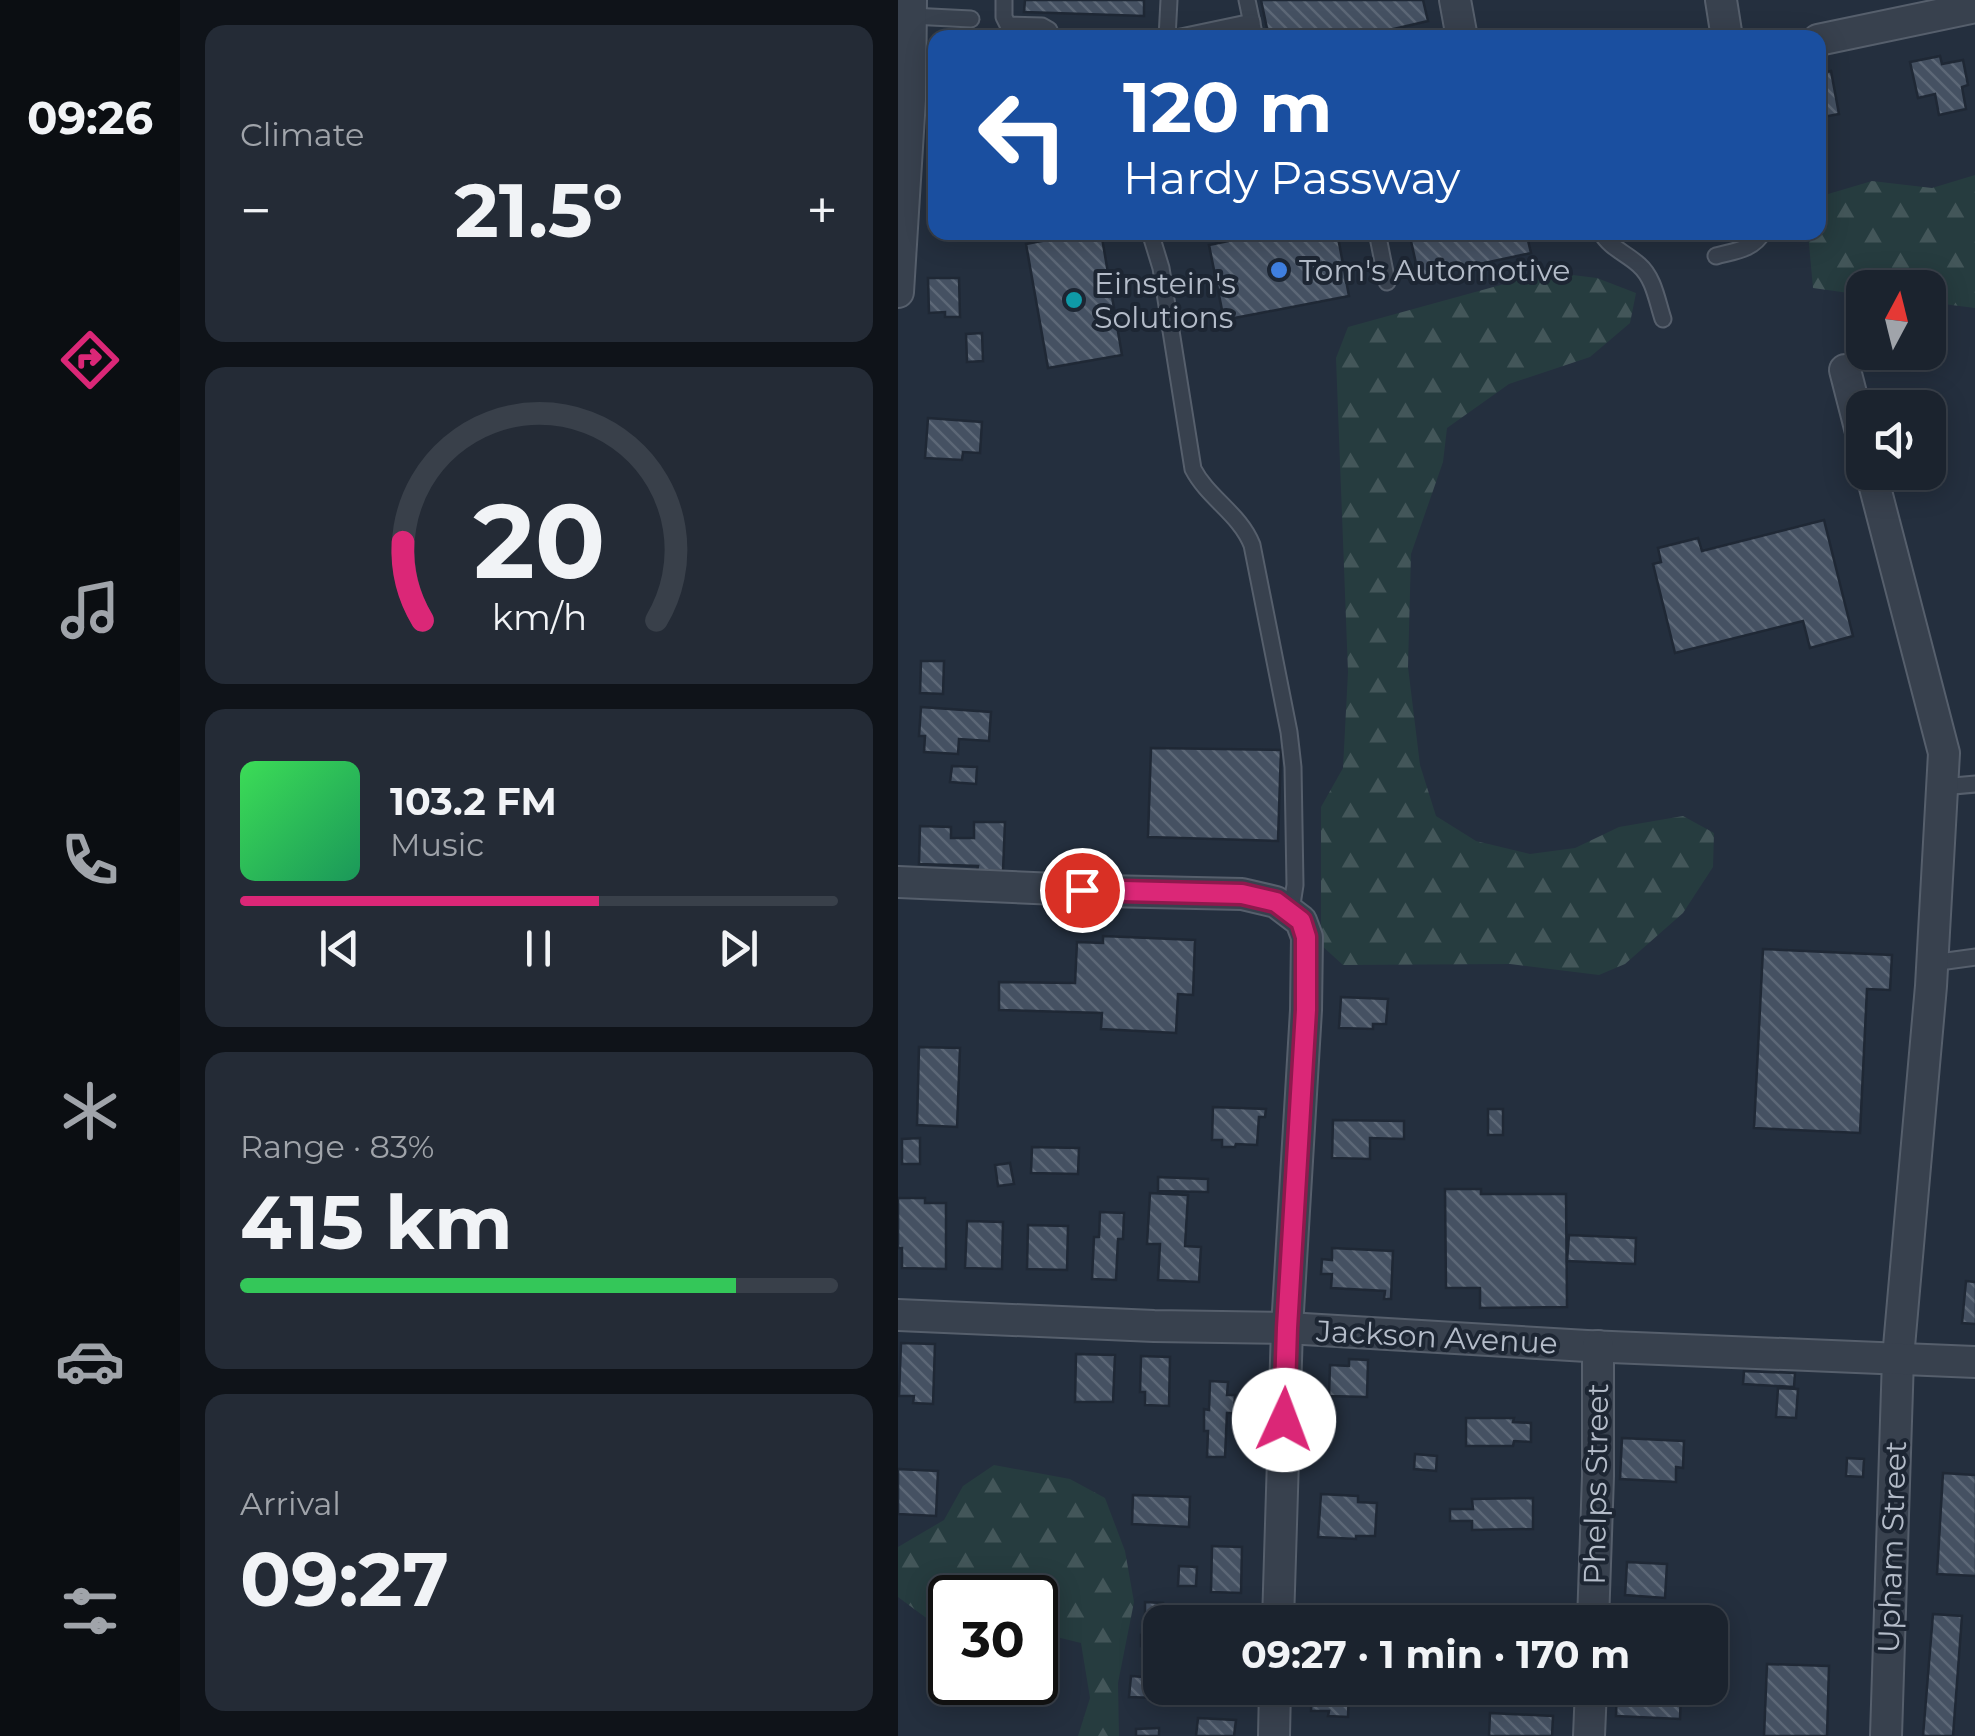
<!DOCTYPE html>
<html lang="en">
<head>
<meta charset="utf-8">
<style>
	:root { --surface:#1b232e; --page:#242b36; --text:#f1f3f6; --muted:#a0a4aa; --line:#39404a; --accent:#db2777 }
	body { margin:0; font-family:Montserrat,sans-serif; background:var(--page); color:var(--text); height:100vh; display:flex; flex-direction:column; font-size:38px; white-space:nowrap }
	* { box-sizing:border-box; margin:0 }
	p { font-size:32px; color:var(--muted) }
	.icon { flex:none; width:55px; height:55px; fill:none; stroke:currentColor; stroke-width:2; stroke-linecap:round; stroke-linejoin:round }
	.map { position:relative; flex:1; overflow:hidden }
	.panel { display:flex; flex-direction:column; gap:25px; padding:25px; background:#0f1319; width:718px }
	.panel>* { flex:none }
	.banner { position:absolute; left:30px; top:30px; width:898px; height:210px; border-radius:20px; box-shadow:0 5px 25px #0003,0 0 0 2px var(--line); background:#1a4fa0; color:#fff; overflow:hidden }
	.needle { width:65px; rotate:7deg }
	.controls { position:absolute; left:948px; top:270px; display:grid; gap:20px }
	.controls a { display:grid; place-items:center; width:100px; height:100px; border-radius:20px; background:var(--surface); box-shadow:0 5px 25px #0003,0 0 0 2px var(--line); font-size:50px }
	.speed { position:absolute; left:30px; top:1575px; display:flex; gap:20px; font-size:50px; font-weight:700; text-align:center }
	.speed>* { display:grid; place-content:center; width:130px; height:130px; border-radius:50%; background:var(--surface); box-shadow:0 5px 25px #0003,0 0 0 2px var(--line); line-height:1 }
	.speed .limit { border:5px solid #111; border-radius:15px; background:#fff; color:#111 }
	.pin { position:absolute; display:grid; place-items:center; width:85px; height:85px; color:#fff; margin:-42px; border:5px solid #fff; border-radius:50%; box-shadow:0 2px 10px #0007 }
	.me { position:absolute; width:110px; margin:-55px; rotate:2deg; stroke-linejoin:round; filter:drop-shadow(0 0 8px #0008) }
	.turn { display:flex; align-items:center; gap:35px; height:210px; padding:0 30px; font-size:45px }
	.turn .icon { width:130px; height:130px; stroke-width:2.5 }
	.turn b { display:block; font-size:70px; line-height:85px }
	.big { font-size:75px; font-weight:700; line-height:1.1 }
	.panel .card { flex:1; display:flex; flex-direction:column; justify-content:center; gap:15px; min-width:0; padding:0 35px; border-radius:20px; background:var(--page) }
	.panel .dial { align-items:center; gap:0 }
	.dial svg { height:260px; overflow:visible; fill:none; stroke:var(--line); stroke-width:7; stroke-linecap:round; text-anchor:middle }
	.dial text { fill:var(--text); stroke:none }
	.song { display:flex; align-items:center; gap:30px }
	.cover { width:120px; height:120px; border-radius:15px; background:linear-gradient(135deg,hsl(130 70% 55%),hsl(150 70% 35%)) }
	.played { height:10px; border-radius:5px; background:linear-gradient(90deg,var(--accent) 60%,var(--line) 60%) }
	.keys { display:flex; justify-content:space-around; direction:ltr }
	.heat { display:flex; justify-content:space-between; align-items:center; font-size:55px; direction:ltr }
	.charge { height:15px; border-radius:8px; background:linear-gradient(90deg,#34c759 83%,var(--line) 0) }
	.trip { position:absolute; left:245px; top:1605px; width:585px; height:100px; border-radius:20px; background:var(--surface); box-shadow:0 5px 25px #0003,0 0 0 2px var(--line); font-weight:700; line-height:100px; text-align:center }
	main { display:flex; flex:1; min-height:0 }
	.dock { display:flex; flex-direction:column; width:180px; justify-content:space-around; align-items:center; background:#0b0e12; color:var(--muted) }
	.dock .icon { width:70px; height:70px }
	.dock .selected { color:var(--accent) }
	.dock b { font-size:45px; color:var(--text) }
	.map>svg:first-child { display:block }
	.forest { fill:url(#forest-firs) }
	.building { fill:url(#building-back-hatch); stroke:#1f2835; stroke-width:2.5 }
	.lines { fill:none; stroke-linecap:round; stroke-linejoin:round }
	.service-casing { stroke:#565f6c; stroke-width:19 }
	.minor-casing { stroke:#565f6c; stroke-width:34 }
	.service { stroke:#38414e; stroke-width:15 }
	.minor { stroke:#38414e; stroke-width:30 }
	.route-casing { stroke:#8e194d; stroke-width:25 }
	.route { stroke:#db2777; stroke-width:18 }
	.shop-dot { fill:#3f7fe0; stroke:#1d2633; stroke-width:4 }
	.culture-dot { fill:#0f9aa8; stroke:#1d2633; stroke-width:4 }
	.labels { text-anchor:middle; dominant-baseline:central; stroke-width:8; stroke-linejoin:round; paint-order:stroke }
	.poi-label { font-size:30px; fill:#b4bcc9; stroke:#1d2633; text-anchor:start }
	.street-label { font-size:30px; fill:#b4bcc9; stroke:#1d2633 }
</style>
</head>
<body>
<main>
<nav class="dock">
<b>09:26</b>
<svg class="icon selected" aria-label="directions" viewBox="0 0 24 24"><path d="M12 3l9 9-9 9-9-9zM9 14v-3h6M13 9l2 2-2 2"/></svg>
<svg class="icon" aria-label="music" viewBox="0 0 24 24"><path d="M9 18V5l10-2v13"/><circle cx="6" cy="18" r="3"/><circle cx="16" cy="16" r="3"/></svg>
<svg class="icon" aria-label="phone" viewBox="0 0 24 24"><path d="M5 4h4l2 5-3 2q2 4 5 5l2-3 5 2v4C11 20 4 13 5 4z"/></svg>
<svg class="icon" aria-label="climate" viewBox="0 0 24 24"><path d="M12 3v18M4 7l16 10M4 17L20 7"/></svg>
<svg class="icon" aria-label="car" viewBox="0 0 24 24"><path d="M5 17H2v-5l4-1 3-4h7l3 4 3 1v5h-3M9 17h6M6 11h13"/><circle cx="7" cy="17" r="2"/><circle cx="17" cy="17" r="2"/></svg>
<svg class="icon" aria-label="filters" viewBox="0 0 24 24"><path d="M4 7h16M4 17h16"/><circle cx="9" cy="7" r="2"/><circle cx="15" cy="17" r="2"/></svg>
</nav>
<section class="panel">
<div class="card"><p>Climate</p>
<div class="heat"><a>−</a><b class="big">21.5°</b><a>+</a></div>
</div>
<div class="card dial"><svg viewBox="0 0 100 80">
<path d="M14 69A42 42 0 1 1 86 69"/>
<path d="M14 69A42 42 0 0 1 8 45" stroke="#db2777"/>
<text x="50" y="56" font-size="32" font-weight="700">20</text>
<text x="50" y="72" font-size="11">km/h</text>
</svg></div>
<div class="card">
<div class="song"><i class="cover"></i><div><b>103.2 FM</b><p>Music</p></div></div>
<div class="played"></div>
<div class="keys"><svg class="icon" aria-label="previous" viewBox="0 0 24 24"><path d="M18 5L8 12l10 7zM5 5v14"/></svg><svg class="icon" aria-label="pause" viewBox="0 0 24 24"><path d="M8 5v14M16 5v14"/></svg><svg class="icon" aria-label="next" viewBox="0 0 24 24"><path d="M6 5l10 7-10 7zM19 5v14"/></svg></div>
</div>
<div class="card"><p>Range · 83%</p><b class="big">415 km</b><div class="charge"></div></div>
<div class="card"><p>Arrival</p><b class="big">09:27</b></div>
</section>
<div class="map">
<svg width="1078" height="1736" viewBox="0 0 1078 1736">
	<defs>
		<pattern id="forest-firs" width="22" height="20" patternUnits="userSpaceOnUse" patternTransform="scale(2.5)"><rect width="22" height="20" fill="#263c3f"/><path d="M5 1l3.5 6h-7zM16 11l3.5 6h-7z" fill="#435659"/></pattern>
		<pattern id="building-back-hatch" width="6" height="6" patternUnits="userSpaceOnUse" patternTransform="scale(2.5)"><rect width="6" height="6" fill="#455162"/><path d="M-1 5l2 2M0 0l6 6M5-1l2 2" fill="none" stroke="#5d6877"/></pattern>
	</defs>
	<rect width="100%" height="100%" fill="#242f3e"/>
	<g class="forest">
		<path d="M1077,175V308L1030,302V288H965V295L915,288L910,233L920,232V197L974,181L1034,188Z"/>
		<path d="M650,272L699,278L738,293L732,323L692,357L611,384L549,428L545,462L513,554L510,667L522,765L538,816L578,841L632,854L677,848L721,827L785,816L816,833L815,867L785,913L727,964L701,975L612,964L445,965L423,945V807L445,768L450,672L438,358L450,327Z"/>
		<path d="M96,1465L172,1479L207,1498L227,1551L236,1602L220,1683L221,1736H180L192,1698L183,1643L138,1632V1598H52V1622L31,1620L0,1597V1547L46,1520L65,1486Z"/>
	</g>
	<g class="building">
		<path d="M127,0H246V16L126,12Z"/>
		<path d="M363,0H525L530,21L457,38H371Z"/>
		<path d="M1042,56L1044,64L1065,60L1070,85L1064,87L1068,109L1041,115L1037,94L1020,98L1012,62Z"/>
		<path d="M920,66L923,73L933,71L941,114L920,118Z"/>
		<path d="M191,232H203L224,355L150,368L128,244Z"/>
		<path d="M374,232H439L451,296L326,320L311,245Z"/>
		<path d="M511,232H628L633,253L521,277Z"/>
		<path d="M30,278H61L62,317H47V312L31,313Z"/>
		<path d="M84,333L85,361L69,362L68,334Z"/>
		<path d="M30,418L84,422L82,453L65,452L64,460L27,458Z"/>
		<path d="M926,520L955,636L912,648L905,621L777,653L755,564L763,562L760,548L800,538L804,551Z"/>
		<path d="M23,661H46L45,694L22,693Z"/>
		<path d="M23,707L93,712L91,741L61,739L60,754L26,752L27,736H21Z"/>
		<path d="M253,748L383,750L380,841L250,837Z"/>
		<path d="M54,766L79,767L78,784L52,782Z"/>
		<path d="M76,822H107L105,871H79L80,866L21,864L22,826L53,827V838H76Z"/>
		<path d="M205,936L297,940L295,995L280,994L278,1033L203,1029L204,1013L101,1010V982L177,983L179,942L205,943Z"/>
		<path d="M865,949L994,955L992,990L969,989L962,1133L856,1128Z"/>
		<path d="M443,997L490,999L488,1024H475V1029L441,1028Z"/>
		<path d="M21,1047L62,1048L59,1127L19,1125Z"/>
		<path d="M315,1107L368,1109L367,1117H361L359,1145L338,1144L337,1147H324V1140H314Z"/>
		<rect x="590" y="1109" width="15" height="26"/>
		<path d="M435,1120L506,1121V1139L472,1138V1159L434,1158Z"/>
		<path d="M22,1138V1164H4V1139Z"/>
		<path d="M134,1147L181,1148L180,1174L133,1173Z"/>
		<path d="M112,1163L116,1184L100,1186L97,1165Z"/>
		<path d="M260,1177L310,1179V1192L260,1191Z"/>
		<path d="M547,1189H583V1194H668L669,1307L582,1308V1288H548Z"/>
		<path d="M252,1193L290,1195L287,1246L303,1247L301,1282L260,1280L262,1244H249Z"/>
		<path d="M0,1198H27V1203H48V1269L4,1268V1248H0Z"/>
		<path d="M202,1212L226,1213L225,1239H220L218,1280L194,1279L196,1237H201Z"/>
		<path d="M69,1221L105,1222L104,1269L67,1268Z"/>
		<path d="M130,1225L170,1226L169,1270L129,1269Z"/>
		<path d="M671,1235L738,1238L737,1264L669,1261Z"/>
		<path d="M434,1248L495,1251L493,1299H486L487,1291L433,1288L434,1274H423L424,1259L434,1260Z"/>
		<path d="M1068,1281L1078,1282V1324L1064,1323Z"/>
		<path d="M3,1343L37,1344L35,1404L15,1403L16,1396H1Z"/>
		<path d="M178,1354L217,1355L215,1402H177Z"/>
		<path d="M243,1356L272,1357L271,1406L247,1405V1392H242Z"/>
		<path d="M451,1359L470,1360L469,1397L431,1396L432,1365L451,1366Z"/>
		<path d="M846,1371L897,1373L896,1387L845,1384Z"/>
		<path d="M312,1381L330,1382L329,1395H337L336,1413H329L327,1457H309L310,1431H306V1409L311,1410Z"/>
		<path d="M880,1388L900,1389L898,1418L878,1417Z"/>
		<path d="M568,1418H616L615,1422L633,1423V1442L616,1441L615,1446H568Z"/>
		<path d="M724,1438L786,1441L785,1468L778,1467V1482L722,1479Z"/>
		<path d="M517,1454L539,1456L538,1471L516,1469Z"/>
		<path d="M949,1458L966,1459L965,1477L948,1476Z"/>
		<path d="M0,1469L40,1471L38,1516L0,1514Z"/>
		<path d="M1045,1473L1078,1475V1576L1039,1574Z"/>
		<path d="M423,1494L460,1496V1502L479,1503L477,1536H458V1539L420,1537Z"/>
		<path d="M235,1495L292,1497L291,1527L234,1524Z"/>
		<path d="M635,1498V1529L574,1530V1521H552V1509H575L574,1499Z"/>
		<path d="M314,1546L344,1547L343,1593L313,1592Z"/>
		<path d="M729,1562L769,1564L767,1598L727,1595Z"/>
		<path d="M281,1566L299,1567L298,1586H280Z"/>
		<path d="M247,1602L265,1603V1618H247Z"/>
		<rect x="302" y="1614" width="36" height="8"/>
		<path d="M1035,1614L1064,1616L1055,1736H1025Z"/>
		<path d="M243,1635L262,1636V1647L243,1646Z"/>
		<path d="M869,1664L931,1666L929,1736H866Z"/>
		<path d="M233,1676L259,1678L258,1698L231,1697Z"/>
		<path d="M296,1688H339V1698L296,1696Z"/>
		<path d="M414,1688H451L450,1717L430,1716L431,1711H413Z"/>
		<path d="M719,1688L783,1691L782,1719L718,1716Z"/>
		<path d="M592,1713L655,1716L654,1736H591Z"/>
		<path d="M300,1718L338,1720L336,1736H298Z"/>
		<path d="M261,1728V1736H238V1729Z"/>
	</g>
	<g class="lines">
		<defs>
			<g id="service">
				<path d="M106,0V17L110,25L144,26L151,30L154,38"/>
				<path d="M349,0L357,38"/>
				<path d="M13,16L73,19"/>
				<path d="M269,38L271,0"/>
				<path d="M278,38L354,22"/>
				<path d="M252,232L263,268L295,469C310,498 342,514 354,545L391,732L395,767L397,885L393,911"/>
				<path d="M479,232L489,282"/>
				<path d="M703,232C712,248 728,253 741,265C756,278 759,301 765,319"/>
				<path d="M818,256C836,251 855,250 865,232"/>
				<path d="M1044,787L1078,784"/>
				<path d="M1034,963L1078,957"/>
			</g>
			<g id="minor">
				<path d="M557,0L564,38"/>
				<path d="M823,0L829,38"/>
				<path d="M920,40L1078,7"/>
				<path d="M0,292L12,99L13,0"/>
				<path d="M947,370L965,440"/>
				<path d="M973,472L1046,753L1033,986L1000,1358L988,1736"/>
				<path d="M0,882L206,891L344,894L378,902L403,921L409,937L408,1010L389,1328L380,1622"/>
				<path d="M0,1315L256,1326L389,1328L689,1346L1078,1362"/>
				<path d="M695,1622L700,1476V1346"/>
				<path d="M376,1736L377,1688"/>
				<path d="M691,1736L693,1688"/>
			</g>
		</defs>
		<use href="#service" class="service-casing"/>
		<use href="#minor" class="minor-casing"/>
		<use href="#service" class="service"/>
		<use href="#minor" class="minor"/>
	</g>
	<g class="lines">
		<defs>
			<path id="route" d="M184,890L344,894L378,902L403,921L408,937V1010L389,1328L386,1420"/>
		</defs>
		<use href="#route" class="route-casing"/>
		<use href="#route" class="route"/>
	</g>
	<circle class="shop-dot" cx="381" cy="270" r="10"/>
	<circle class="culture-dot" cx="176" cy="300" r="10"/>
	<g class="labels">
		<g class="poi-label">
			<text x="401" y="270">Tom's Automotive</text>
			<text x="196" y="283">Einstein's<tspan x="196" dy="34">Solutions</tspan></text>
		</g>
		<g class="street-label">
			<text transform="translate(539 1337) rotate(3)">Jackson Avenue</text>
			<text transform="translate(698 1484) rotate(-89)">Phelps Street</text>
			<text transform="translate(994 1547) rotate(-88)">Upham Street</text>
		</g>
	</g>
</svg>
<div class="controls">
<a><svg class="needle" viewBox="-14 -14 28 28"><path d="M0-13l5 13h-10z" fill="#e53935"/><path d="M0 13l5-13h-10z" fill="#a0a4aa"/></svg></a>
<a><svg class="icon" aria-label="sound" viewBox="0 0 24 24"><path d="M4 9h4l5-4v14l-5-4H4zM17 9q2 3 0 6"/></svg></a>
</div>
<div class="speed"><div class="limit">30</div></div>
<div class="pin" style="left:184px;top:890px;background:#d93025"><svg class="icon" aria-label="arrive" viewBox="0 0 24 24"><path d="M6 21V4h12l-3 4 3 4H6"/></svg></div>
<svg class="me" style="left:386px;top:1420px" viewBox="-20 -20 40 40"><circle r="19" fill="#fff"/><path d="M0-13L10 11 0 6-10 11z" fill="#db2777"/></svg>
<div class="trip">09:27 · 1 min · 170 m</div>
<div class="banner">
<div class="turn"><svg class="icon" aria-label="left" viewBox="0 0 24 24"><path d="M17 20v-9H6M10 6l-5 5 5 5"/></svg><div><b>120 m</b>Hardy Passway</div></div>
</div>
</div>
</main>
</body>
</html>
